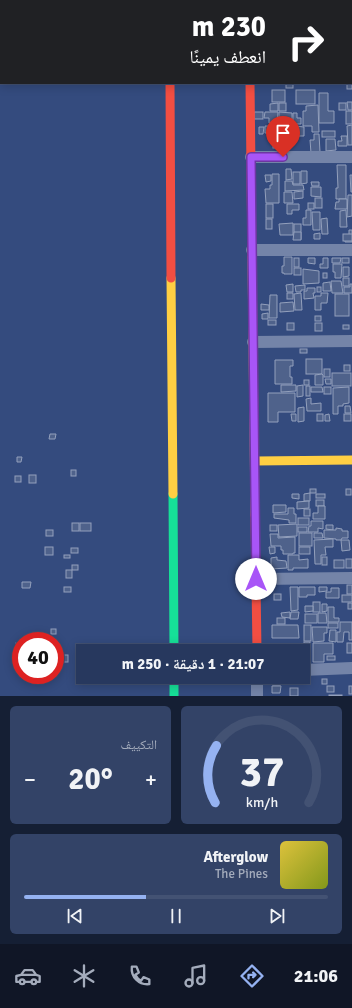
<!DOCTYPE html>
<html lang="ar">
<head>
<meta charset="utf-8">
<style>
	:root { --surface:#27385e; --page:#334367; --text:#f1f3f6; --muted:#a4acbc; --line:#435273; --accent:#95b2f1 }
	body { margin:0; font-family:Signika,"Noto Naskh Arabic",sans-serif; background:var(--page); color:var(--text); direction:rtl; height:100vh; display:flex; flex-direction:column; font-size:15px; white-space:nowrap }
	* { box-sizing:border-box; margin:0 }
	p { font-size:13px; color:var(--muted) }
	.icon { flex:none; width:22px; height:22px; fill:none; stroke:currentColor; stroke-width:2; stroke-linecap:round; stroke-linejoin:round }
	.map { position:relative; height:696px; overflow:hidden; direction:ltr }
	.drawer { display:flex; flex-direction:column; gap:10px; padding:10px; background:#151f34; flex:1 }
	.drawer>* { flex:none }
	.banner { position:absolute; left:0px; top:0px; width:352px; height:84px; box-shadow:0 2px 10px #0003,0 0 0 1px var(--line); direction:rtl; background:#202124; color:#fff; overflow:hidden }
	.speed { position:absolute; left:12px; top:632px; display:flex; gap:8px; font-size:20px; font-weight:700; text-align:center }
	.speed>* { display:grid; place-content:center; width:52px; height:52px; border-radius:50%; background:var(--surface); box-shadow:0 2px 10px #0003,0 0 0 1px var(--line); line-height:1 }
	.speed .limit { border:6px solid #d22; background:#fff; color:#111 }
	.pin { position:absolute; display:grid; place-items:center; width:34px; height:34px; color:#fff; margin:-41px -17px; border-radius:50% 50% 50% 0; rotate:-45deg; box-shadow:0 0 4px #0007 }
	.pin .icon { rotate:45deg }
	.me { position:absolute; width:44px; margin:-22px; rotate:0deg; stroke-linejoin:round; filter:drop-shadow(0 0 3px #0008) }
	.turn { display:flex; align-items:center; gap:14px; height:84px; padding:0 20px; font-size:18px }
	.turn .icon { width:52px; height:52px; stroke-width:2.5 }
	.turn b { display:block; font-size:28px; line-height:34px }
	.big { font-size:30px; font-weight:800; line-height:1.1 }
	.drawer .card { flex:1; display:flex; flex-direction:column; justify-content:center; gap:6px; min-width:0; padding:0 14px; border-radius:6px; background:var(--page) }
	.drawer .dial { align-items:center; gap:0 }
	.dial svg { height:104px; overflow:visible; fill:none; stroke:var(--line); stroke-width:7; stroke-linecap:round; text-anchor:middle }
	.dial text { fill:var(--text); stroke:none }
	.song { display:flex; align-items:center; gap:12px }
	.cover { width:48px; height:48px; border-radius:6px; background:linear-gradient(135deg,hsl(50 70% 55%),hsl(70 70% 35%)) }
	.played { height:4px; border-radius:2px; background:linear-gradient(90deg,var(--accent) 40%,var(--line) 40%) }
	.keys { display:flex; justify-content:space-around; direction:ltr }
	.heat { display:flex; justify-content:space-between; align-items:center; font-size:22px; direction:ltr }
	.drawer .tiles { flex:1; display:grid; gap:10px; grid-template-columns:1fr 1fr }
	.card:last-child { grid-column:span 2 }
	.trip { position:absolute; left:76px; top:644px; width:234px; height:40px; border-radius:0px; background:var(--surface); box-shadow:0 2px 10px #0003,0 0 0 1px var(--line); font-weight:800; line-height:40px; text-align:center; direction:rtl }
	.tab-bar { display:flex; height:64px; justify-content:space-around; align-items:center; background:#101626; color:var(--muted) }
	.tab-bar .icon { width:28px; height:28px }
	.tab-bar .active { color:var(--accent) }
	.tab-bar b { font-size:18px; color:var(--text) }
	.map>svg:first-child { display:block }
	.building { fill:#4f628b; stroke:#93a0bc }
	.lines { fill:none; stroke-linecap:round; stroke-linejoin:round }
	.street { stroke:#7484a8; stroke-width:12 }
	.fast { stroke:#16e098; stroke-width:9 }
	.slow { stroke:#ffcf43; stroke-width:9 }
	.jam { stroke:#f24e42; stroke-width:9 }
	.route-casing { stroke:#6d37a1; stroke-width:10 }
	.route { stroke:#a855f7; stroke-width:7 }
</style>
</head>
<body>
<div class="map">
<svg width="352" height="696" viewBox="0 0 352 696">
	<rect width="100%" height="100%" fill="#344b7e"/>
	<g class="building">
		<rect x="300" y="0" width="16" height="1"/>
		<rect x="286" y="83" width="7" height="5"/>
		<rect x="347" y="84" width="5" height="5"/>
		<rect x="272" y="90" width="13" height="12"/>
		<rect x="296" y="90" width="19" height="14"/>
		<path d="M319,93H328V111H334V123H319Z"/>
		<path d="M347,102H352V110H348Z"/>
		<path d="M278,103V111H270V104Z"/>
		<rect x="279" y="103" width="7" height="8"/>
		<rect x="339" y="103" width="7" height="7"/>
		<path d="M318,105L319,132H312V126H303V111H306V106Z"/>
		<rect x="346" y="111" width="6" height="13"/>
		<rect x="254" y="112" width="9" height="7"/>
		<path d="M265,112H278L277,123H269V118H264Z"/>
		<path d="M279,112L292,113V120L279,119Z"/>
		<path d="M293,113H297V118H301V124H293Z"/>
		<path d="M270,124H288L286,141L270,139V133H265V126H270Z"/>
		<path d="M352,125V145H348L347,126Z"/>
		<path d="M296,126L304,127V136H296Z"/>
		<path d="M259,127H264L263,134H259Z"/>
		<rect x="322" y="131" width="13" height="6"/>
		<path d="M314,134H319L320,152L311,153L310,140H314Z"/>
		<path d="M341,136H347V146H338V141H342Z"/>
		<path d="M326,139H335L336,150L326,151Z"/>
		<rect x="273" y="140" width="5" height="8"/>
		<path d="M337,165H346V199H336V188H338Z"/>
		<path d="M286,169H291L292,179L286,180Z"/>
		<path d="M301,171H307V183L301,184Z"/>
		<rect x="293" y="172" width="7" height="12"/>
		<path d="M272,174H279V203H266L265,189H270V185H272Z"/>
		<path d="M265,175H271V181L266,182Z"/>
		<path d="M350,175H352V192H351Z"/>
		<path d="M285,181H292L293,185H303L304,190L285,191Z"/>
		<path d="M311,182H319V186H312Z"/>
		<path d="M311,187H321V197L311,196Z"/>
		<path d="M303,191V198L294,199V192Z"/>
		<path d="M284,192H292L293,203H284Z"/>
		<path d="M348,195H352V216L347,217Z"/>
		<rect x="315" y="198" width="7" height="10"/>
		<path d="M339,199H347V209H335L336,202H339Z"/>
		<rect x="308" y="203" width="6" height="6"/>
		<rect x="266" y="204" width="7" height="14"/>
		<path d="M287,204H299V210H292V214H287Z"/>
		<path d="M306,210H311V225H303V218H306Z"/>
		<path d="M346,210L347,227H340V211Z"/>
		<path d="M312,212H320V230H313Z"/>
		<path d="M327,218L328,234H322L321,219Z"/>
		<rect x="266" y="219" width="6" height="10"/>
		<path d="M293,223V235H280L279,224Z"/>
		<rect x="294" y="224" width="7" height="15"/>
		<path d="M349,230H352V242H345V235H349Z"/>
		<path d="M294,232H301V240H293Z"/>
		<path d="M320,233V239H314V234Z"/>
		<rect x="343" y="234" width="9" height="7"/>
		<path d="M284,257H292V274H284V273H282V266H284Z"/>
		<rect x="294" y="258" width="5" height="9"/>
		<path d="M308,258H315V264L308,263Z"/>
		<path d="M323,258H328V268H320V264H323Z"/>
		<path d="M332,258H341L340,263H332Z"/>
		<rect x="342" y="258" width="7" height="5"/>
		<path d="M333,264H342L341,278H335V272H333Z"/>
		<path d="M343,267H349V276L343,277Z"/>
		<rect x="294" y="268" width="7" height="7"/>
		<path d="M303,269L319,271V283L303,284Z"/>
		<rect x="323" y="273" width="4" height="5"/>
		<rect x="343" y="278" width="6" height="8"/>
		<path d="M331,281H341L343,293H332Z"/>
		<path d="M330,282L331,291H323V283Z"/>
		<path d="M293,284V292H287L286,285Z"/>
		<path d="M350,284H352V293H344V287H350Z"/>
		<path d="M305,285V290H301V292H296L295,286Z"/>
		<rect x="317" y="287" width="4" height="5"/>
		<path d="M307,288H315V293H313L314,298L304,299V291H307Z"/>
		<rect x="287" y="293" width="6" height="6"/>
		<path d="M301,293L302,310H295L294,294Z"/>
		<path d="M321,293H328L327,303H321V310H315V296H321Z"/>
		<rect x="335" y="294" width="14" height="22"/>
		<path d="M270,295H277V318H269Z"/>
		<path d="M293,302L294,311L280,312V303Z"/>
		<path d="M261,304L269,305V310H261Z"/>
		<path d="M268,313V319H262V314Z"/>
		<rect x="315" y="316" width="6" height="5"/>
		<rect x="268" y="320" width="8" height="5"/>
		<rect x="287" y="323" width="7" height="7"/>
		<rect x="315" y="323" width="7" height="8"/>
		<rect x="343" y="325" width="6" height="4"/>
		<rect x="300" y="349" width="7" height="4"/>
		<rect x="306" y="359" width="16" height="15"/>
		<path d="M275,360H293V366H290V377H292V384H275Z"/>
		<rect x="344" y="365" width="6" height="6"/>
		<rect x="324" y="369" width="6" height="8"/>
		<rect x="332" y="373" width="19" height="13"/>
		<path d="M322,374L323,375V385H315V375Z"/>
		<path d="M325,379H331V384H326Z"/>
		<rect x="304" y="380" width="5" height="5"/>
		<path d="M281,385H296V391L281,392Z"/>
		<path d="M303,385V396L297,397V386Z"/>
		<rect x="306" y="386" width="4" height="10"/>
		<path d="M311,387H322L323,392H311Z"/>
		<rect x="324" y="387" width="7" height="7"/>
		<path d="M349,387V403L343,404V406H338V414H333V388Z"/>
		<path d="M268,393H295V412H278V422H268Z"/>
		<path d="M311,398V404L321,403V411H307L306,399Z"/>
		<path d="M345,406H350L351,413H345Z"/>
		<path d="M304,407V421L298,422V408Z"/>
		<path d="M291,414H296V421H292Z"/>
		<rect x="317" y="414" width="6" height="7"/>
		<path d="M329,414L330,421H325V415Z"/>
		<rect x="344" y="414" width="7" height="7"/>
		<path d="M50,434H56L55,439H49Z"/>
		<path d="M17,457H22L21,462H17Z"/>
		<rect x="71" y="470" width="5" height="6"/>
		<rect x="29" y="475" width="7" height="8"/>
		<rect x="15" y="476" width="6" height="6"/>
		<rect x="310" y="489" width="6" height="4"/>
		<rect x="346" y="489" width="5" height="6"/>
		<path d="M310,493V501H304V494Z"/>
		<path d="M292,494H299V499L292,498Z"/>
		<rect x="316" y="494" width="9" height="4"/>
		<rect x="316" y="500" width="8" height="6"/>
		<path d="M309,501V508L297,509V502Z"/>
		<path d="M273,505H286V512L273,513Z"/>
		<path d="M318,506H325V519H313V513H318Z"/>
		<path d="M288,508H294V514H296V523H289V520L274,518V514H288Z"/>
		<rect x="304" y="509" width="6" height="7"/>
		<rect x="298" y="518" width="11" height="7"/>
		<path d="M311,521H323V529L318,528V532H308L309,526H311Z"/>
		<rect x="72" y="523" width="7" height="8"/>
		<rect x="80" y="523" width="11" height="8"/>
		<path d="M297,524V536L279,537L278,525Z"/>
		<rect x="270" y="525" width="7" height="6"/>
		<path d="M326,525H333V530L326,529Z"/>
		<rect x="298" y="527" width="9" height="5"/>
		<path d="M336,528L342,529V531H348V538H342L341,540H336V539L324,538V530H336Z"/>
		<rect x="46" y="530" width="7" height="6"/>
		<rect x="299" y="533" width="13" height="13"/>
		<path d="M314,533H322L323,538H314Z"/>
		<path d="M270,534H278V538L295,537V553H293V554H283V550H281V546H271Z"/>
		<path d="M333,539V547H325L326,555H321V564H315L314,540Z"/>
		<path d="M341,540H349L350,550L342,551Z"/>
		<rect x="45" y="547" width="8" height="8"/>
		<path d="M269,547H275V553L270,554Z"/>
		<rect x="299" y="547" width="11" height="7"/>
		<rect x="71" y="548" width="7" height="5"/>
		<rect x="64" y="555" width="6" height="3"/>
		<path d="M288,555H299V560L308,559V568H293V570H288Z"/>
		<path d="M277,557V560L286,561L287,568L271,569V558Z"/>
		<rect x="322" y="557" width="5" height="8"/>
		<rect x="346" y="559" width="6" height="9"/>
		<rect x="334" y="560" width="10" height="8"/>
		<rect x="72" y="565" width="6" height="5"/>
		<rect x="66" y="570" width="6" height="8"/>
		<path d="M22,582H31L30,588H22Z"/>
		<rect x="347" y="585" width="5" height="9"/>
		<rect x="64" y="587" width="7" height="5"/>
		<path d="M290,587H298V610L291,611Z"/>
		<path d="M299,587H315V595H307V597H299Z"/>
		<path d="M319,587H327V591L319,592Z"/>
		<path d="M331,588H339V598H326V592H331Z"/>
		<rect x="274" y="594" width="7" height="6"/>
		<rect x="342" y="595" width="10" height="7"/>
		<rect x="313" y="602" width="7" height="10"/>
		<rect x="348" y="603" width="4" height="6"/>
		<path d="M322,604H327V611L322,612Z"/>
		<path d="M305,606H313V611L305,612Z"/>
		<path d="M328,607H334V618H339V622H328Z"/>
		<path d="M290,612V618L282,617L281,613Z"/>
		<path d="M291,612H299L298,619H290Z"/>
		<path d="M318,613H326L327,623H318Z"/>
		<rect x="305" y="614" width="12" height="9"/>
		<rect x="277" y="618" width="8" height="6"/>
		<path d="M340,622H352V640H349V632H344L343,642H337V632H340Z"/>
		<rect x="328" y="623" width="10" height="5"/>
		<path d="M272,625H298L299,638H272Z"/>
		<rect x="304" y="625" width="7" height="16"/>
		<path d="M312,627H327V633H324V641L313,642Z"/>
		<rect x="51" y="629" width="5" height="5"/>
		<path d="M330,630H336V642L329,641Z"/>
		<rect x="304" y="642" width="6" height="6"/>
		<rect x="16" y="643" width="5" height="5"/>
		<path d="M313,643H333V654H324V662H313Z"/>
		<rect x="347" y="643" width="5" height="10"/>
		<path d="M293,644H300V650L293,651Z"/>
		<path d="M309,648V659H304V649Z"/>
		<rect x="61" y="655" width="7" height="7"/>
		<rect x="327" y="656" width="8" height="4"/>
		<rect x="273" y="679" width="7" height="6"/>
		<rect x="322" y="679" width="5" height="5"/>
		<path d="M272,686H281L280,693H272Z"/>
		<rect x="327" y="686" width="7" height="6"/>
		<rect x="349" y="686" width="3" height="8"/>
		<rect x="290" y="688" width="8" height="8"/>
		<rect x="329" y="695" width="13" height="1"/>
	</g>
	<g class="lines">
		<g class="street">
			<path d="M250,0V1"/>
			<path d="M351,64H352"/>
			<path d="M251,157H352"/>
			<path d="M252,250H352"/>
			<path d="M253,342L352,341"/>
			<path d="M256,579L352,578"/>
			<path d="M303,670L352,668"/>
			<path d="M257,677V696"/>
		</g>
		<g class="fast">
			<path d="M173,494L174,651"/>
			<path d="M174,677V696"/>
		</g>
		<g class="slow">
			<path d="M170,0V1"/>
			<path d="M252,257L255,515"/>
			<path d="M171,278L173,494"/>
			<path d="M255,461L352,460"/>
		</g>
		<g class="jam">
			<path d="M170,83L171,278"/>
			<path d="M250,83L252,257"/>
			<path d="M255,515L257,651"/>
		</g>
	</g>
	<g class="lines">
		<defs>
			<path id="route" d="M256,579L251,157H283"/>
		</defs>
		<use href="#route" class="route-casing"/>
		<use href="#route" class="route"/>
	</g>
</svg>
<div class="speed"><div class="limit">40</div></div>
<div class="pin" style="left:283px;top:157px;background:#d93025"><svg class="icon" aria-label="arrive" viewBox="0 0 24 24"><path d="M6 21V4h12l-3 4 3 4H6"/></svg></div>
<svg class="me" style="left:256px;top:579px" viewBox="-20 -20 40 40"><circle r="19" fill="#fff"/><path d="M0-13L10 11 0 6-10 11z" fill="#a855f7"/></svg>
<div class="trip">21:07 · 1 دقيقة · 250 m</div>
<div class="banner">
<div class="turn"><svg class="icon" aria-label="right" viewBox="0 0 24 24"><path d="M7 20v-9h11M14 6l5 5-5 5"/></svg><div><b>230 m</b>انعطف يمينًا</div></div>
</div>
</div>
<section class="drawer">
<div class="tiles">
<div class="card dial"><svg viewBox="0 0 100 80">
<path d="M14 69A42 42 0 1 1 86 69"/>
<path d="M14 69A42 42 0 0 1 15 25" stroke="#95b2f1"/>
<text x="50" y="56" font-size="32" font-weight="700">37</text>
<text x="50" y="72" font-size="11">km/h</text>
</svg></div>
<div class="card"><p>التكييف</p>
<div class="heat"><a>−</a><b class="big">20°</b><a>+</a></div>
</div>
<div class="card">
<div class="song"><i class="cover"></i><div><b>Afterglow</b><p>The Pines</p></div></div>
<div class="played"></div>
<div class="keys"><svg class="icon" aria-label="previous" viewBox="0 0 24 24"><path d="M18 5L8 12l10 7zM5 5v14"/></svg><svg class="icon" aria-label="pause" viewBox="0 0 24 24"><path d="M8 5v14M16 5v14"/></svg><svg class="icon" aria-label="next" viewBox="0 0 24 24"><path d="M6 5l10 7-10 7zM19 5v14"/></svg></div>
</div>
</div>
</section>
<nav class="tab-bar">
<b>21:06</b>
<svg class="icon active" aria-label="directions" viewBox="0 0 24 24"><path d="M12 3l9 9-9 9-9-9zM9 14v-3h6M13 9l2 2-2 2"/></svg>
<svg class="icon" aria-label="music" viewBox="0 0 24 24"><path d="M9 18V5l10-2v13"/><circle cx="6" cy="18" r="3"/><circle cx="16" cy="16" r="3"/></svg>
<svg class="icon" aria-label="phone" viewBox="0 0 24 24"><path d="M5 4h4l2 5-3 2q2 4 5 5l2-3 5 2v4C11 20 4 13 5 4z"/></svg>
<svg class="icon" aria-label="climate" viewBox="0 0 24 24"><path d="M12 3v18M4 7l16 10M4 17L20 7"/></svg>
<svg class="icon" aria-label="car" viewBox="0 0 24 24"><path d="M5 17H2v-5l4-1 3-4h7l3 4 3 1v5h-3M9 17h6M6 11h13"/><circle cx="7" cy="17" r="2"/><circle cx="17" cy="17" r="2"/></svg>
</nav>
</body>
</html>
